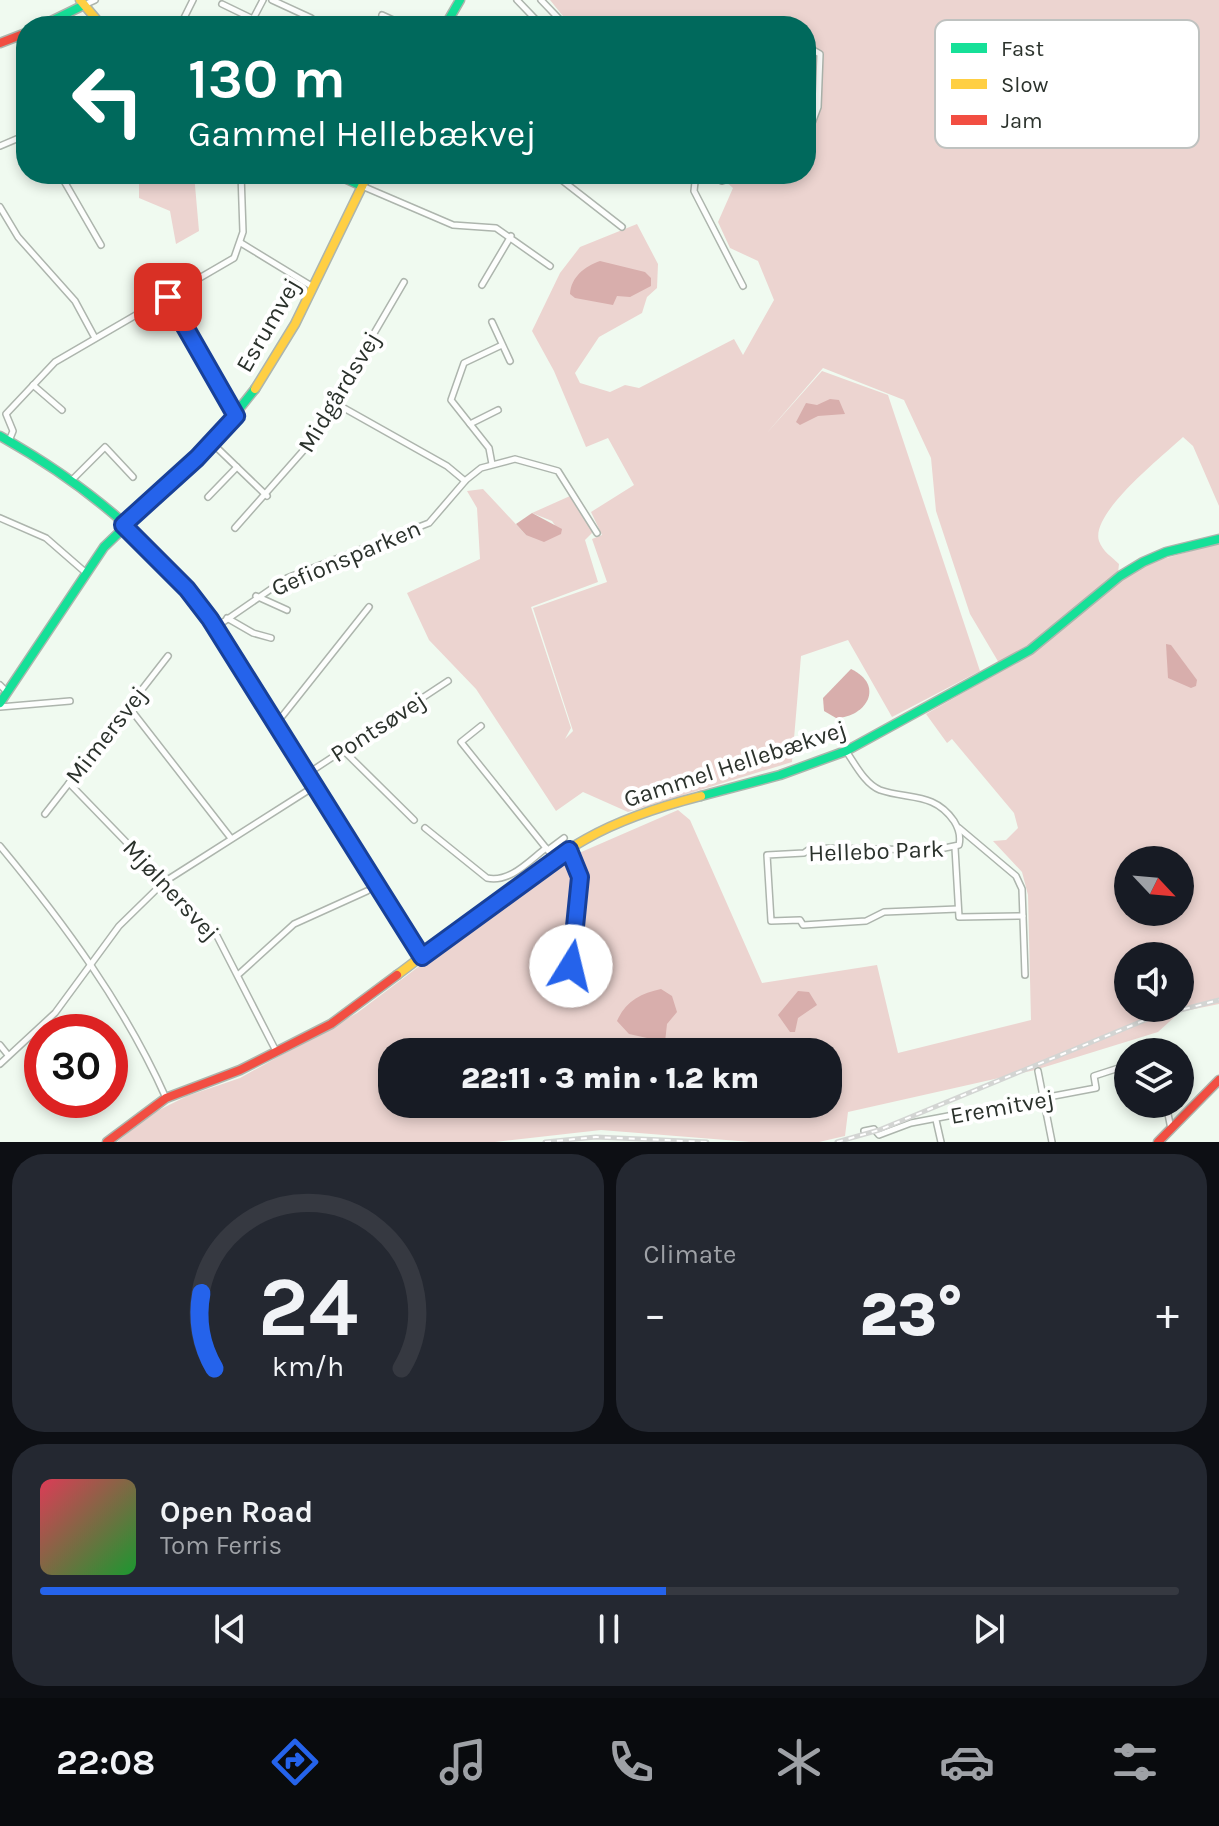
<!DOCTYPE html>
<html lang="en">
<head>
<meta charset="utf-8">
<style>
	:root { --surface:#171b24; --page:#242831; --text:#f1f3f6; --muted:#9ea1a6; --line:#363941; --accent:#2563eb }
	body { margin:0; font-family:Karla,sans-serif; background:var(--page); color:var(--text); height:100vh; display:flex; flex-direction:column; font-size:30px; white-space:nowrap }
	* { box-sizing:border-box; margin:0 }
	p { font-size:26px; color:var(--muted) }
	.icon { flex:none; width:44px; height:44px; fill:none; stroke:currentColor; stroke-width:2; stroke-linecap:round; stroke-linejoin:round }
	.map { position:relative; height:1142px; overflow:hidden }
	.side { display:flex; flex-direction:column; gap:12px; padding:12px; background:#0d0f14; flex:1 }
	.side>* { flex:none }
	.hud { position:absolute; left:16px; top:16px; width:800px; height:168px; border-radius:32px; box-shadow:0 4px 12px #0003; background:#00695c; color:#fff; overflow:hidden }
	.needle { width:52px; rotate:116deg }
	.tools { position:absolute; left:1114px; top:846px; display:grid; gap:16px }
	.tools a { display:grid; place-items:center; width:80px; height:80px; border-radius:50%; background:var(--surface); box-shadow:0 4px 12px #0003; font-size:40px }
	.speed { position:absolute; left:24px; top:1014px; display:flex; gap:16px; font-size:40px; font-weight:700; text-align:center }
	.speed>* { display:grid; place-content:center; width:104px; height:104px; border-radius:50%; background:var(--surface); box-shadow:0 4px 12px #0003; line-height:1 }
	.speed .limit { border:12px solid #d22; background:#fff; color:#111 }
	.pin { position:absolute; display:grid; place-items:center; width:68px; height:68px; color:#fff; margin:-34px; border-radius:16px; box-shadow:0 4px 12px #0006 }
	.me { position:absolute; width:88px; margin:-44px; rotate:9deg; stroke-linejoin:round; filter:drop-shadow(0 0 6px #0008) }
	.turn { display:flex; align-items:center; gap:28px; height:168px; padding:0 40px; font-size:36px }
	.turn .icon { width:104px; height:104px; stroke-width:2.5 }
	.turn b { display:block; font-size:56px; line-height:68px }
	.big { font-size:60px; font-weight:800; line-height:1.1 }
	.side .card { flex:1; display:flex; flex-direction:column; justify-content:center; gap:12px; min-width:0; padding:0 28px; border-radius:32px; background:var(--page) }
	.side .dial { align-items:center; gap:0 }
	.dial svg { height:208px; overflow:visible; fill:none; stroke:var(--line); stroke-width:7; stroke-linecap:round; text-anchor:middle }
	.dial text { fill:var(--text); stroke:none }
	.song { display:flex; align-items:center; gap:24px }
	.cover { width:96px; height:96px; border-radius:12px; background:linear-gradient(135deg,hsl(350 70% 55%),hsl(130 70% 35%)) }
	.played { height:8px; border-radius:4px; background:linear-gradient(90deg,var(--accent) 55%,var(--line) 55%) }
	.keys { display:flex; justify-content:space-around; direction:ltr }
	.heat { display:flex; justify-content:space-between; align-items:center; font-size:44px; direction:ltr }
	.side .tiles { flex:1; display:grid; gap:12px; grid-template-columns:1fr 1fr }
	.card:last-child { grid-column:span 2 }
	.trip { position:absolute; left:378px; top:1038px; width:464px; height:80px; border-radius:32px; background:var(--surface); box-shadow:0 4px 12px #0003; font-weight:800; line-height:80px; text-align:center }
	.dock { display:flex; height:128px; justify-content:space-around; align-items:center; background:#090b0e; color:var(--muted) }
	.dock .icon { width:56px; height:56px }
	.dock .active { color:var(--accent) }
	.dock b { font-size:36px; color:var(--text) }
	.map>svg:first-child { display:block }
	.green { fill:#ecd4d0; fill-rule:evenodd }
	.water { fill:#d8aeac }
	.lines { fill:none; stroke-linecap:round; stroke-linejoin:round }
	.street-casing { stroke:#adb5ad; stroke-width:8 }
	.fast-casing { stroke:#adb5ad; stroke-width:11 }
	.slow-casing { stroke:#adb5ad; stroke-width:11 }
	.jam-casing { stroke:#adb5ad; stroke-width:11 }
	.street { stroke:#fdfefd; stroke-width:5 }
	.fast { stroke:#16e098; stroke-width:8 }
	.slow { stroke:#ffcf43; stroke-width:8 }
	.jam { stroke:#f24e42; stroke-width:8 }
	.rail-casing { stroke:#d3d5d3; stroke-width:5 }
	.rail { stroke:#fff; stroke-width:2; stroke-dasharray:6; stroke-linecap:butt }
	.route-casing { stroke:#184099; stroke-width:20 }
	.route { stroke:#2563eb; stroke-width:14 }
	.labels { text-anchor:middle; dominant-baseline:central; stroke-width:8; stroke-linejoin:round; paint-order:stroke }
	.street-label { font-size:24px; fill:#2b322c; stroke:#fff }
	.key { fill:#fff; stroke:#bfc2c0; stroke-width:2 }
	.key-label { font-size:22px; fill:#2b322c }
</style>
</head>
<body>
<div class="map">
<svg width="1219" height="1142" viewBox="0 0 1219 1142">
	<rect width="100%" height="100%" fill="#f0faf0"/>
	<g class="green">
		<path d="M550,0H1219V506L1193,446L1183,437C1163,456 1090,513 1099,541C1103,552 1111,556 1119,564L1118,573L1042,636L999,663L970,614L936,511L931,458L904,400L823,368L766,434L822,371L888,395L980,671L892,717L848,640L801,656L792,762L628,812L583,792L556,811L476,689L429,640L407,593L480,559L477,508L467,491L483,489L526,535L561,534L552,521L532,513L570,496L593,532L585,540L598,582L531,607L571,728L565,739L573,731L533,608L607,582L592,539L602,535L591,512L634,485L608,438L586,447L554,371L532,331L560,273L580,247L637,224L658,264L657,288L647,297L642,313L599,337L575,373L580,383L610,392L625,385L639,388L734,339L743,355L774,300L758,261L730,248L718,222L733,188L717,174H806V26H571Z"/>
		<path d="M139,174H194L199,231L176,244L170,211L139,198Z"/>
		<path d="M1219,543V1004L1180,1012L1158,1032L1035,1070L848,1112L845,1136L819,1142H751L601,1130L495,1142H117L151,1114L187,1096L240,1078L357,1013L556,863L678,810L690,820L762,983L877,965L898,1053L1031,1020L1028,895L1022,872L993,841L1006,840L1018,828L1014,813L952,739L947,743L926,714L1031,654L1116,583L1149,563ZM1128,860H1180V912H1128ZM1128,956H1180V1008H1128ZM392,1052H828V1104H392Z"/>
	</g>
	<g class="water">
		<path d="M600,261L645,272L651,278V286L630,297L617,296L613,305L575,298L570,294C571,277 585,266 600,261Z"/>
		<path d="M830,399L839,400L845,414L818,416L800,425L796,422L806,403L817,405Z"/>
		<path d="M532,513L562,529L561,534L544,542L526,535L516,524Z"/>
		<path d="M1166,644L1171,645L1197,680L1196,686L1191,688L1168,678Z"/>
		<path d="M851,669C885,685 867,717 836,718L824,711L823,698Z"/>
		<path d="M661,989L672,996L677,1012L667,1024L665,1042L629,1034L617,1021C625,1002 641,993 661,989Z"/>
		<path d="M798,991L809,992L817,1005L798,1018L795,1032H790L778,1015Z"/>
	</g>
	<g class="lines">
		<defs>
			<g id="street">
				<path d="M272,0L311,18"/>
				<path d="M517,0L542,26"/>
				<path d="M541,0L566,26"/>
				<path d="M222,4L253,19"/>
				<path d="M84,5L95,0"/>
				<path d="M382,15L406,26"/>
				<path d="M180,26L193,0"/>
				<path d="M259,26L253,19L263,0"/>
				<path d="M806,46L820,54L818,107L806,139"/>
				<path d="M0,146L26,135"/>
				<path d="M60,174L101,245"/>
				<path d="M554,174L622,227"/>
				<path d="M703,174L695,182L694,191L743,286"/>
				<path d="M706,174L722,181L744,174"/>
				<path d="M362,186L453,225L496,228L550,266"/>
				<path d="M0,207L18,237L75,301L95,338"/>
				<path d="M241,243L313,287"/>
				<path d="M482,285L511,236"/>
				<path d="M168,297L234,414"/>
				<path d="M492,322L510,361"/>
				<path d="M33,385L62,410"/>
				<path d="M335,403L447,466L465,481"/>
				<path d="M470,424L498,410"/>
				<path d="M9,441L13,431L6,414L55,362L234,258L243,232L241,174"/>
				<path d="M212,443L267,496"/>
				<path d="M492,464L489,448L451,400L464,363L502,345"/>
				<path d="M71,481L105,447L133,477"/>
				<path d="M208,497L237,467"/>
				<path d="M0,518L46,538L85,572"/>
				<path d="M235,528L310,443L404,282"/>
				<path d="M256,596L287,610"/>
				<path d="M227,618L253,633L271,638"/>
				<path d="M216,627L287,578L429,523L466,480L481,468L515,459L558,471L597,533"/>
				<path d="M0,685L7,692"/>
				<path d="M128,706L230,837"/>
				<path d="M0,707L70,701"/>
				<path d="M276,724L369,607"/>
				<path d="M481,726L461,742L554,858"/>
				<path d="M343,750L414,820"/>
				<path d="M846,751C855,764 865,784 880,790C909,800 934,792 954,821C959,829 961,836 959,845L935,850L811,848L804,853L767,855L771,921L800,920L803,925L866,921L884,912L958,909"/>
				<path d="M307,774L448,681"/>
				<path d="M69,783L217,936L276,1051"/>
				<path d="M45,814L168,656"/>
				<path d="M425,828L487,878C510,883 529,861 546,848"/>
				<path d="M959,828L1016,876L1022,889L1025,975"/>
				<path d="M0,846C64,923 125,1006 166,1098"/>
				<path d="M955,848L959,917L1023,916"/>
				<path d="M548,850L564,838"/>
				<path d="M239,974L294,924L367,891"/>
				<path d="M567,989L580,890V877L569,850"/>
				<path d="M0,1045L8,1055"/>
				<path d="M0,1064L55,1013L119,926L164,882L315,786"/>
				<path d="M1038,1071L1052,1142"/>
				<path d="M1166,1104L1171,1129"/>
				<path d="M936,1120L941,1142"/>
				<path d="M864,1131L874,1129L879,1135L911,1123L1096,1088L1094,1076L1128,1065"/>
			</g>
			<g id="fast">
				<path d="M41,26L84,5"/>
				<path d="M445,26L460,0"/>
				<path d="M336,174L362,186"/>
				<path d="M0,436C75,478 144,532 196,600C245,662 283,734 325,801"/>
				<path d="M0,703L104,547L212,443L255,389"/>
				<path d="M701,796L780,775L846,751L1030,650L1120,576L1143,562L1166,552L1219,539"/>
			</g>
			<g id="slow">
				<path d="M80,0L102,26"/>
				<path d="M255,389L295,324L368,174"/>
				<path d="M325,801L422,957"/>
				<path d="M397,975C459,929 519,876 586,839C621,819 662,806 701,796"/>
			</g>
			<g id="jam">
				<path d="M0,43L26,33"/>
				<path d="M107,1142L166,1098L240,1070L331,1024L397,975"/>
				<path d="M1158,1142L1219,1080"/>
			</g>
		</defs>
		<use href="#street" class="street-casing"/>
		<use href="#fast" class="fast-casing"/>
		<use href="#slow" class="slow-casing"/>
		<use href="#jam" class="jam-casing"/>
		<use href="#street" class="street"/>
		<use href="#fast" class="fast"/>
		<use href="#slow" class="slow"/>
		<use href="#jam" class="jam"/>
		<defs>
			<g id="rail">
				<path d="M545,1142L596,1137L707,1142"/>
				<path d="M837,1142L879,1130L1150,1018L1219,1000"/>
			</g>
		</defs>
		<use href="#rail" class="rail-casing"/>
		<use href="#rail" class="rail"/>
	</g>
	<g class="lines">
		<defs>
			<path id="route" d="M168,297L236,416L197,458L123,525L187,589L210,619L422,957L569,850L580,877L571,966"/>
		</defs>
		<use href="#route" class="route-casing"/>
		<use href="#route" class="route"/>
	</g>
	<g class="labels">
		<g class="street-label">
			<text transform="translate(268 325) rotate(-60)">Esrumvej</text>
			<text transform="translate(339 392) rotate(-59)">Midgårdsvej</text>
			<text transform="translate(346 558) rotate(-23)">Gefionsparken</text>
			<text transform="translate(378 727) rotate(-33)">Pontsøvej</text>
			<text transform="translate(106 735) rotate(-52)">Mimersvej</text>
			<text transform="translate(735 764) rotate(-18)">Gammel Hellebækvej</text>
			<text transform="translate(876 851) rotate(-2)">Hellebo Park</text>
			<text transform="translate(171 890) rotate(47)">Mjølnersvej</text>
			<text transform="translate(1002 1107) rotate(-10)">Eremitvej</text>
		</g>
	</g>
	<rect x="935" y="20" width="264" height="128" rx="12" class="key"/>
	<rect x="951" y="43" width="36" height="10" fill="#16e098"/>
	<rect x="951" y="79" width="36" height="10" fill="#ffcf43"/>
	<rect x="951" y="115" width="36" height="10" fill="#f24e42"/>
	<g class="key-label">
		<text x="1001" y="56">Fast</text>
		<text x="1001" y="92">Slow</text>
		<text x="1001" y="128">Jam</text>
	</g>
</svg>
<div class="tools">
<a><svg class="needle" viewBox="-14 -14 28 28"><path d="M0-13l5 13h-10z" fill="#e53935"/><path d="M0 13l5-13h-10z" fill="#9ea1a6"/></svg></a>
<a><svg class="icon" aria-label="sound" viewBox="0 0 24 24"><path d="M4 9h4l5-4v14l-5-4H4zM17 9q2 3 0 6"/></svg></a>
<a><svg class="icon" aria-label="layers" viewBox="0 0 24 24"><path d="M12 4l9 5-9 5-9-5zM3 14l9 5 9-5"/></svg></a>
</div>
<div class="speed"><div class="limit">30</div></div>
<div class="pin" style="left:168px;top:297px;background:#d93025"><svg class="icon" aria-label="arrive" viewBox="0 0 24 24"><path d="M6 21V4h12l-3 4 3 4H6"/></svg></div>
<svg class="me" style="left:571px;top:966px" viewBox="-20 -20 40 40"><circle r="19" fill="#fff"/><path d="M0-13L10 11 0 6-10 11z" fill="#2563eb"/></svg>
<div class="trip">22:11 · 3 min · 1.2 km</div>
<div class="hud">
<div class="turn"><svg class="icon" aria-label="left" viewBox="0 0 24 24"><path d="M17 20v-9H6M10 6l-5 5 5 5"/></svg><div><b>130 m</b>Gammel Hellebækvej</div></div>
</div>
</div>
<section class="side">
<div class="tiles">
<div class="card dial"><svg viewBox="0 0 100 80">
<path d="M14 69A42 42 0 1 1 86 69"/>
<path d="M14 69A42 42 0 0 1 9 40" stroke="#2563eb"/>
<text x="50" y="56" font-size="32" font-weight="700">24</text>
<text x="50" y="72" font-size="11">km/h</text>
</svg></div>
<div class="card"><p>Climate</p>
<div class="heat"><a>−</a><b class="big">23°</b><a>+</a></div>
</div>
<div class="card">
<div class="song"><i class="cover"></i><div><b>Open Road</b><p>Tom Ferris</p></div></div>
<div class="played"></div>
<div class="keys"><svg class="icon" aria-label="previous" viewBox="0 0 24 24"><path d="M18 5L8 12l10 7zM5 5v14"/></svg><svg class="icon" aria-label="pause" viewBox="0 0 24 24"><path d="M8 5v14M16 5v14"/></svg><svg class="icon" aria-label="next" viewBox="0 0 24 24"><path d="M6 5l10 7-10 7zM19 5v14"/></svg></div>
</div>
</div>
</section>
<nav class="dock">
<b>22:08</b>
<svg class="icon active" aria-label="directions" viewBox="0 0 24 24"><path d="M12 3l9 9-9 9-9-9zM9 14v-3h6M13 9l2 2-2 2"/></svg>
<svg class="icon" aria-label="music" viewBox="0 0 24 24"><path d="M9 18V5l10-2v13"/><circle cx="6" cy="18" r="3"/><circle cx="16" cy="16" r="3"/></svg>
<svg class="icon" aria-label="phone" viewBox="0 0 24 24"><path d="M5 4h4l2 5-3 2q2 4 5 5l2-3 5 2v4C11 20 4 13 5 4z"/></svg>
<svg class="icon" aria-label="climate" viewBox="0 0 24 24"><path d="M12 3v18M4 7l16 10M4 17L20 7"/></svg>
<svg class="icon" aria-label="car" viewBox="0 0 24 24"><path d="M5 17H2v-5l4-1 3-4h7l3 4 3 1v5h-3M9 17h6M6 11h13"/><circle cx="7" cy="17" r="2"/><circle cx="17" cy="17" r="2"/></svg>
<svg class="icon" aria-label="filters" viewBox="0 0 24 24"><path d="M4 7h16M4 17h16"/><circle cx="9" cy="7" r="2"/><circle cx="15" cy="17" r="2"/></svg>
</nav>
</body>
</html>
